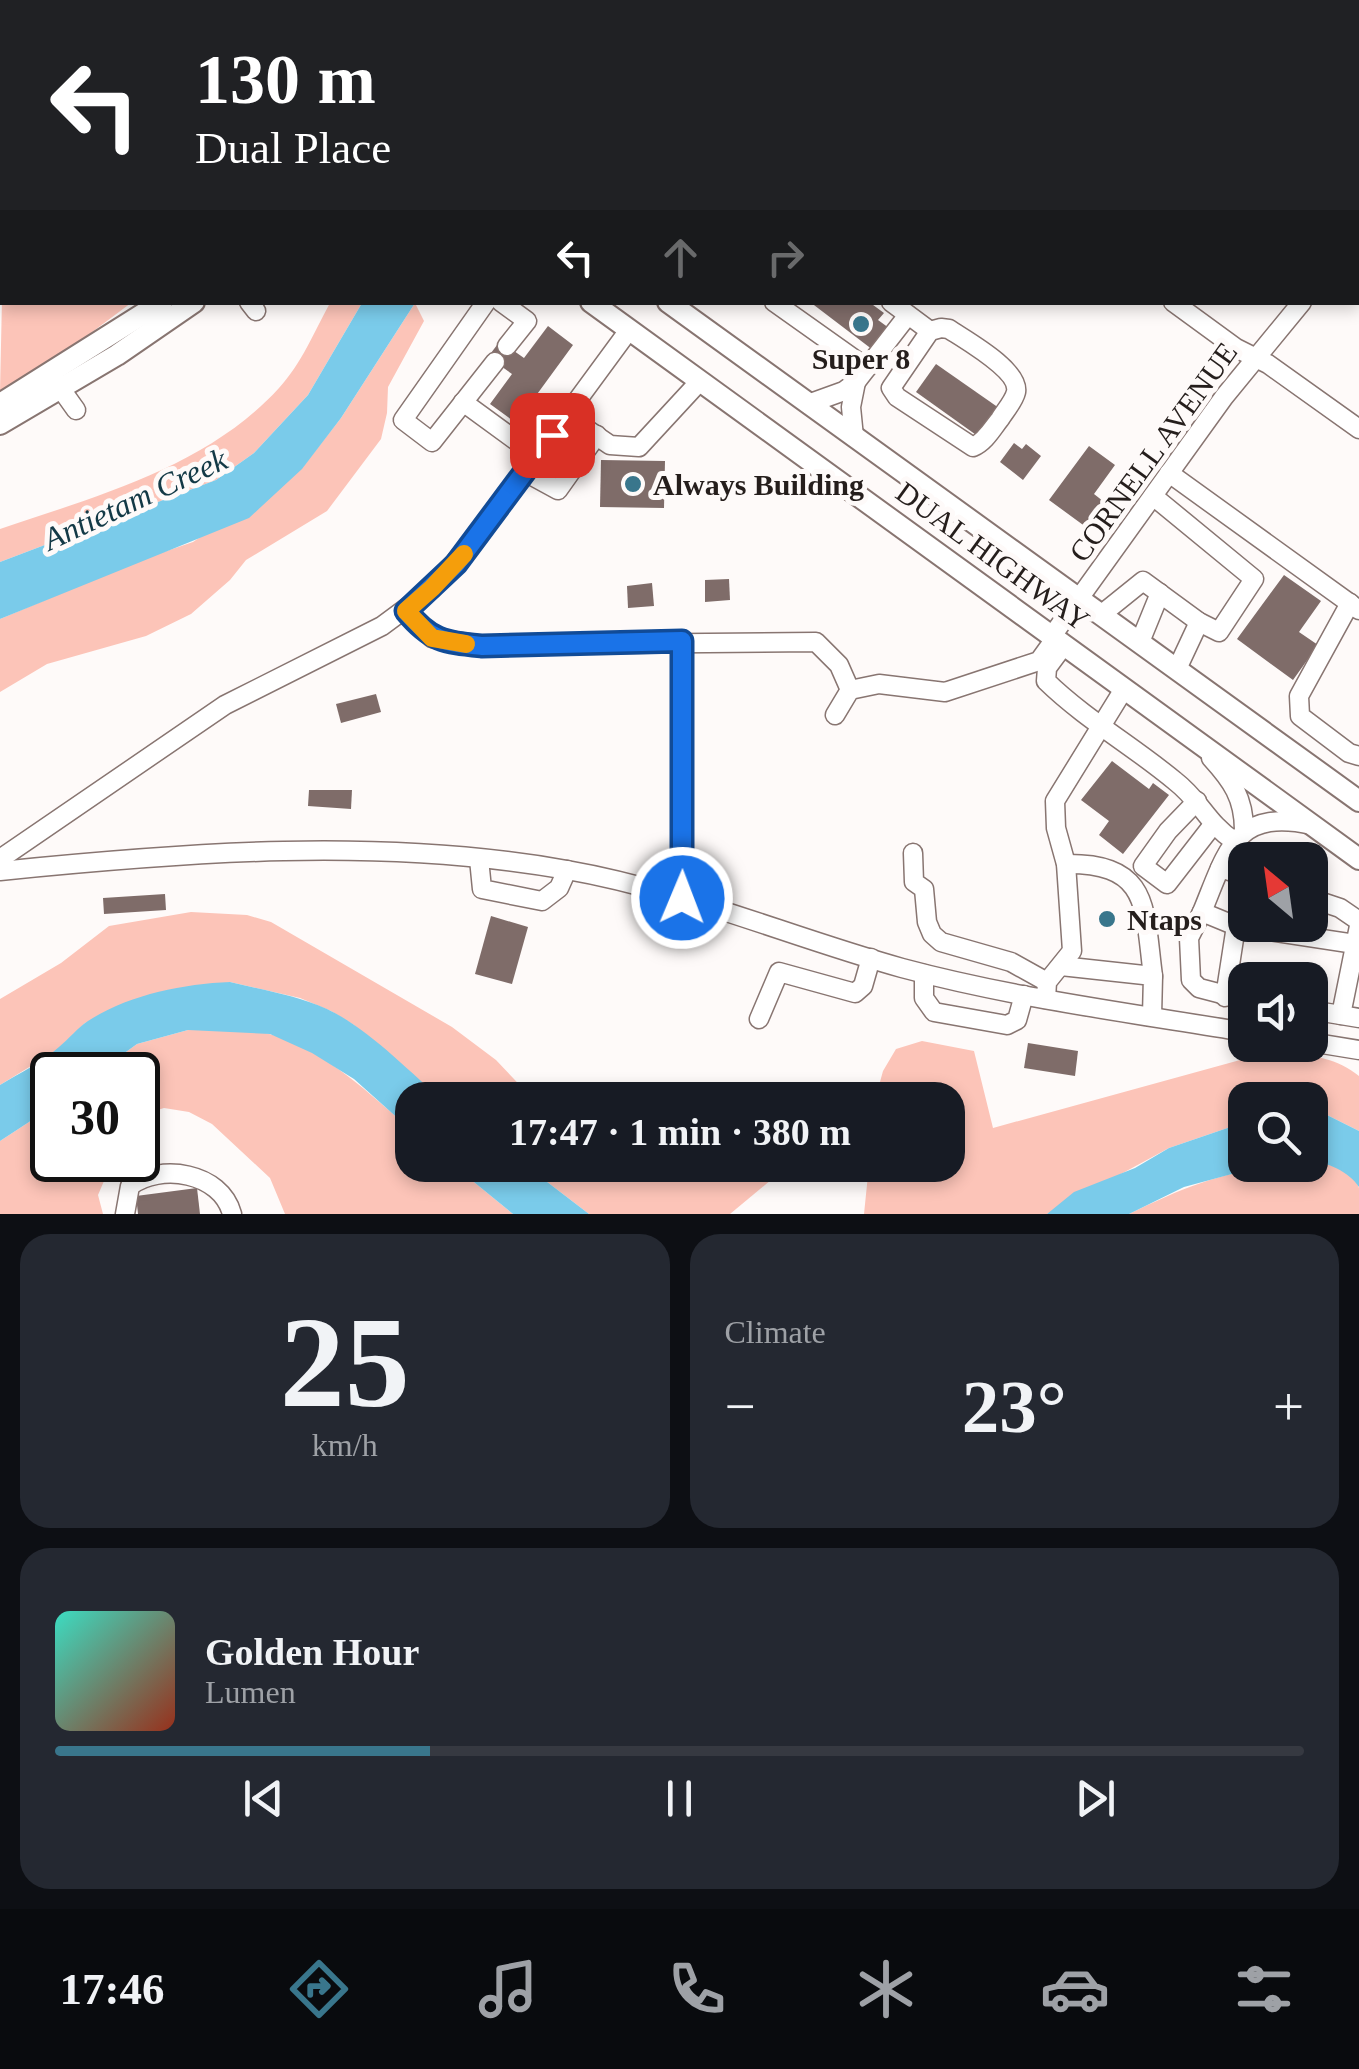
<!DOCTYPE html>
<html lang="en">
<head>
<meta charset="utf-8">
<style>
	:root { --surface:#171b24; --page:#242831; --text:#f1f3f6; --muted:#9ea1a6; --line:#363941; --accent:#39768c }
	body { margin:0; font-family:Georgia,serif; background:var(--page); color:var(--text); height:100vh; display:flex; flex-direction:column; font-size:38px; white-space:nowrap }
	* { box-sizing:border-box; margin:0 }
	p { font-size:32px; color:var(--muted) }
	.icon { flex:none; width:55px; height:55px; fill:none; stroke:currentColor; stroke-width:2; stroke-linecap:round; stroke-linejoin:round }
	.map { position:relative; height:1214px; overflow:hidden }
	.panel { display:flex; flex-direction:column; gap:20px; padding:20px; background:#0d0f14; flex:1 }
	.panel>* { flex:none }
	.guide { position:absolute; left:0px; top:0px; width:1360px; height:305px; box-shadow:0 5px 15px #0003; background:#202124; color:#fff; overflow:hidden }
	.needle { width:65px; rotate:331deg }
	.buttons { position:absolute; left:1228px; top:842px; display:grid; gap:20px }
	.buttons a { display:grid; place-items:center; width:100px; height:100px; border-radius:20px; background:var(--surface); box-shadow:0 5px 15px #0003; font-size:50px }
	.speed { position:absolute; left:30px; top:1052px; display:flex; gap:20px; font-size:50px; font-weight:700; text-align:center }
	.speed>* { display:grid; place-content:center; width:130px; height:130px; border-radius:50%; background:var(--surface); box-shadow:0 5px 15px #0003; line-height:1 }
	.speed .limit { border:5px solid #111; border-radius:15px; background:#fff; color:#111 }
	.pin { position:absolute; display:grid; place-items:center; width:85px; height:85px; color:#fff; margin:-42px; border-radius:20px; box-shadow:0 5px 15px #0006 }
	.me { position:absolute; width:110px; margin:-55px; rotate:1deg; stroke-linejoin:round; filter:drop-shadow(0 0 8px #0008) }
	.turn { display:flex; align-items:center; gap:35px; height:210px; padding:0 30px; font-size:45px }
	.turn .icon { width:130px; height:130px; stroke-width:2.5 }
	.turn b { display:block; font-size:70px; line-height:85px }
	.lanes { display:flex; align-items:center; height:95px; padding:0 30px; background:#0003; justify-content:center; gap:50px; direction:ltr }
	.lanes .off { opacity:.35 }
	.big { font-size:75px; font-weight:700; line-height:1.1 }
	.panel .widget { flex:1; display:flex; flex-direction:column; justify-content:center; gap:15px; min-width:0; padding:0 35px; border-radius:30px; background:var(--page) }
	.panel .dial { align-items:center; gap:0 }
	.dial b { font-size:130px; line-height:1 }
	.song { display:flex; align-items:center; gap:30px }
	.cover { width:120px; height:120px; border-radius:15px; background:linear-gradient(135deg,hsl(170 70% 55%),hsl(10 70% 35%)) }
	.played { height:10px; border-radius:5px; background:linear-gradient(90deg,var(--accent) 30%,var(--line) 30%) }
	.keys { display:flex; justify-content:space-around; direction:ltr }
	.heat { display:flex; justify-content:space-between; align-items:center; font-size:55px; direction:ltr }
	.panel .tiles { flex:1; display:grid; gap:20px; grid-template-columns:1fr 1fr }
	.widget:last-child { grid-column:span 2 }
	.trip { position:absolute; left:395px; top:1082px; width:570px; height:100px; border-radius:30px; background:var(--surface); box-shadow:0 5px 15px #0003; font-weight:700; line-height:100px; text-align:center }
	.menu { display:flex; height:160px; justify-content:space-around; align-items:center; background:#090b0e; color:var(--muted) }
	.menu .icon { width:70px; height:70px }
	.menu .current { color:var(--accent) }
	.menu b { font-size:45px; color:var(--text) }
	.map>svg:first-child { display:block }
	.green { fill:#fcc4b8 }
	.water { fill:#7acbea }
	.building { fill:#7f6c69 }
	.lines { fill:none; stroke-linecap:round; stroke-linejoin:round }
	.minor-tunnel { stroke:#ddd9d8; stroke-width:18; stroke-dasharray:18 9; stroke-linecap:butt }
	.minor-casing { stroke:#887571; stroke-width:21 }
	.major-casing { stroke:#887571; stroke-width:24 }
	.minor { stroke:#fff; stroke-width:18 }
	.major { stroke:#fff; stroke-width:20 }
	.route-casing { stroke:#114b97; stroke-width:25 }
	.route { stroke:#1a73e8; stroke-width:18 }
	.slow { stroke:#f59e0b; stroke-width:18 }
	.poi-dot { fill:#39768c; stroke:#fefaf9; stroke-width:4 }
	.labels { text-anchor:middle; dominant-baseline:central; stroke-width:10; stroke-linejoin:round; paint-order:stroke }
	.poi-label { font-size:30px; font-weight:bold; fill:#251e1c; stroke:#fefaf9; text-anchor:start }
	.street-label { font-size:30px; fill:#251e1c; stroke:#fefaf9 }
	.water-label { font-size:32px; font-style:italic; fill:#133946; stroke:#fefaf9 }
</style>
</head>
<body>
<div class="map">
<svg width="1359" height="1214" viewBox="0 0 1359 1214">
	<rect width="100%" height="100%" fill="#fefaf9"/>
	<g class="green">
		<path d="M2,299V302L131,303L48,365L0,391Z"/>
		<path d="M330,303H362L308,395L254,453L216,480L0,562V529C97,496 207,467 279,388C302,363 314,332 330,303Z"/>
		<path d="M415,303L424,321L388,387L387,413L381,439L327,511L246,560L230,580L191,614L146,636L47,664L0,692V619L143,559L193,542L302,468L341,418Z"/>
		<path d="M191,912L247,915L271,922L452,1027L496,1060L534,1100H443L354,1025L331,1011L300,998L230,982L85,1023L57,1050L0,1085V999L61,963L109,926Z"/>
		<path d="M188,1030C215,1030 247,1027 273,1035C329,1053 369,1094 412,1130V1165H453L513,1214H285L270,1178L212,1124L189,1112L164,1108L138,1116V1075H94L137,1044Z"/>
		<path d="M922,1041L974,1051L993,1128L1251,1057C1289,1052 1328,1051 1359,1076V1131L1327,1115H1310V1100H1245V1122L1169,1148L1047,1214H864L869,1165H948V1100H875L883,1071L896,1049Z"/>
		<path d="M52,1107V1160H113L98,1195L103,1214H0V1141Z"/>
		<path d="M1310,1161C1326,1162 1355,1171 1359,1188C1359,1196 1359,1206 1359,1214H1129C1192,1183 1239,1165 1310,1165Z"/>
		<path d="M525,1165H789L730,1214H589Z"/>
	</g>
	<g class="water">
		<path d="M362,303H415L341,418L302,469L249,518L0,619V562L216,480L254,453L308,395Z"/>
		<path d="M230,982C262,990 296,995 327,1009C368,1028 408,1071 443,1100H412V1131L354,1079L312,1053L270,1034L188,1030L137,1044L94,1075H52V1107L0,1141V1085C20,1073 42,1062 59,1047C69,1039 77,1028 88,1021C128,995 182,984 230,982Z"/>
		<path d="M1310,1115H1327L1359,1131V1187C1349,1172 1328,1162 1310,1161Z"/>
		<path d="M1245,1122V1165H1265L1184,1187L1129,1214H1047L1074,1192L1135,1168L1169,1148Z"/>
		<path d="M453,1165H525L589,1214H513Z"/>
	</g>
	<g class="building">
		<path d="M810,302H869L884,313L878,320L889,328L873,350Z"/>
		<path d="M548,326L573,345L516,423L490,404L512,374L488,357L500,341L524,358Z"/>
		<path d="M936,364L999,408L979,437L916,392Z"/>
		<path d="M1014,443L1022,449L1026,444L1041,456L1023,480L1000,462Z"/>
		<path d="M1089,446L1115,465L1094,494L1108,505L1090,530L1049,500Z"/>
		<path d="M601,460L665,461L664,508L600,507Z"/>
		<path d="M1284,575L1321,601L1299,632L1318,645L1293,680L1237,639Z"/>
		<path d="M729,579L730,600L705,602V580Z"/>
		<path d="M652,583L654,606L628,608L627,586Z"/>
		<path d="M376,694L381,712L341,723L336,704Z"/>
		<path d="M1112,761L1149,789L1153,783L1169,795L1123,854L1099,835L1109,821L1081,800Z"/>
		<path d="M309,790H352L351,809L308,806Z"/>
		<path d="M165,894L166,910L104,914L103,898Z"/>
		<path d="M491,916L528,927L512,984L475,974Z"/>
		<path d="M1028,1043L1078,1051L1075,1076L1024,1068Z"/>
		<path d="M197,1188L200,1214H138L136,1196Z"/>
	</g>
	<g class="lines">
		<g class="minor-tunnel">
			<path d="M342,2L343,0"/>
			<path d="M1239,916L1243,895"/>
			<path d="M1306,927V925"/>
		</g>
		<defs>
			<g id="minor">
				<path d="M56,0L58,2"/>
				<path d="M309,0L313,2"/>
				<path d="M362,0L364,2"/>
				<path d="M1163,0L1166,2"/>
				<path d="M273,2L275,0"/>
				<path d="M707,2L709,0"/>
				<path d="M877,2L879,0"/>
				<path d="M1358,143L1359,144"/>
				<path d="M0,241L2,239"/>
				<path d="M1358,250L1359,249"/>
				<path d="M249,302L256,311"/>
				<path d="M486,302L403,420L432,442L495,362"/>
				<path d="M501,302L527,321L507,346"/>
				<path d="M774,302L867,368"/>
				<path d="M891,302L930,331"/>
				<path d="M1173,302L1236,348L1268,364L1359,429"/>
				<path d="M941,328L949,329C965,340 1020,370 1016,392C1014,401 1005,411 1000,419C992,429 985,442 973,447L897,397L891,388L930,331Z"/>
				<path d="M61,389L76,410"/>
				<path d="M463,402L537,456"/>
				<path d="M808,404L844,391L856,382L908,315"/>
				<path d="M566,415L610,445L639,447L700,381"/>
				<path d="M854,437L851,407L856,382"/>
				<path d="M525,472L558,490L597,435"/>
				<path d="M1169,473L1359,610"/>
				<path d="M1350,603L1299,696L1300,716L1349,753L1359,756"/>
				<path d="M405,611L432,638L481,645L816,642L839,665L850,690"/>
				<path d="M1102,614L1143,581L1199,622L1219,632L1254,579L1153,496"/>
				<path d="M1052,636L1224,397L1302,302"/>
				<path d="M682,641L683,898"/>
				<path d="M1140,642L1160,593"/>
				<path d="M1064,645L1047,668L1046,681C1085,719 1133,746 1175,781C1201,801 1206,822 1234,841"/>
				<path d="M1177,669L1199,622"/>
				<path d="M835,715L850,690L879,684L945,692L1039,661L1052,643"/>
				<path d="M1211,758C1232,781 1244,798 1244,830"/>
				<path d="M1197,801L1168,831L1143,866L1167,884L1212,826"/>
				<path d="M913,853L914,882L924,889L927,922L932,934L941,942L1011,962L1047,982"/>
				<path d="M0,859L225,705L382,626L432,589L482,530L629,330"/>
				<path d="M479,859L482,889L542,901L559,888L567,870"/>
				<path d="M1066,864C1151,863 1144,909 1153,976"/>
				<path d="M1220,868L1245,876"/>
				<path d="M0,871C188,852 380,837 567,870C682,890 790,937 902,968C1014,998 1130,1013 1245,1032"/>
				<path d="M1310,898L1340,908L1359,921"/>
				<path d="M1202,912L1189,938L1191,980L1199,988L1245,1000"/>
				<path d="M1239,916L1236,926L1202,912C1227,852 1234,808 1312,825"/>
				<path d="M1359,926L1341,1015L1359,1018"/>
				<path d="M1061,966L1153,976L1152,1016"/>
				<path d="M924,974V998L934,1012L1007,1025L1017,1020L1024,995"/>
				<path d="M1225,997L1236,926L1355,944"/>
				<path d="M1046,999L1047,982L1072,951L1066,864L1056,828L1055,801L1124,689"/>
				<path d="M1310,1010L1341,1015"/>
				<path d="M759,1019L779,972L855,993L863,986L871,958"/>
				<path d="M1310,1042L1359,1050"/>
				<path d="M125,1214L130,1186C160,1163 221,1172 232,1214"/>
			</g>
			<g id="major">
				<path d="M168,0L172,2"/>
				<path d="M241,0L245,2"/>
				<path d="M418,2L420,0"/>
				<path d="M450,2L452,0"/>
				<path d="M591,302L1359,859"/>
				<path d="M668,302L1359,801"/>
				<path d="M0,404L162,302"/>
				<path d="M0,424L117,355L194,302"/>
			</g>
		</defs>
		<use href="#minor" class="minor-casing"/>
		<use href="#major" class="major-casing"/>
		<use href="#minor" class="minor"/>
		<use href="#major" class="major"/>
	</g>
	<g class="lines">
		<defs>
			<path id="route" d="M552,435L456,564L406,611C431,641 443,642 482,646L682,641V898"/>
		</defs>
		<use href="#route" class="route-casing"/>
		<use href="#route" class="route"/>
		<path class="slow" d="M464,554L432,588L406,611L432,638L466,644"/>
	</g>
	<g class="poi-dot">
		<circle cx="861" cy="324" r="10"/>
		<circle cx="633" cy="484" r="10"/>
		<circle cx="1107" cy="919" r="10"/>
	</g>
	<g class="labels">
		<g class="poi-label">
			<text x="861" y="358" text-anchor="middle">Super 8</text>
			<text x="653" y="484">Always Building</text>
			<text x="1127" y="919">Ntaps</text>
		</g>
		<g class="street-label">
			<text transform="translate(1153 452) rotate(-54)">CORNELL AVENUE</text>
			<text transform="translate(993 556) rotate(36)">DUAL HIGHWAY</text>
		</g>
		<g class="water-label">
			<text transform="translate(135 499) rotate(-25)">Antietam Creek</text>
		</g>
	</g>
</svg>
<div class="buttons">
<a><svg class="needle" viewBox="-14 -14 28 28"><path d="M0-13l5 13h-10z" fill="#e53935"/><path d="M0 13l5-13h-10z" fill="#9ea1a6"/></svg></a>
<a><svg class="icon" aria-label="sound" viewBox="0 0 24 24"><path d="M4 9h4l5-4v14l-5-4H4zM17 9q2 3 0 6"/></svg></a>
<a><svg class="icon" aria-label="search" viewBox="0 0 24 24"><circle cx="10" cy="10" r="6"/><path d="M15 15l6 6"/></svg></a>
</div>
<div class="speed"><div class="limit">30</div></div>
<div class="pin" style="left:552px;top:435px;background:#d93025"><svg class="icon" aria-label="arrive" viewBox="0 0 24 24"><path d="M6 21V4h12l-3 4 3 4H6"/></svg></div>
<svg class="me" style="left:682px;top:898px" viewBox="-20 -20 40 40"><circle r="17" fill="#1a73e8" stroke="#fff" stroke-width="3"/><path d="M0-11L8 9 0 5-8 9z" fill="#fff"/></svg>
<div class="trip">17:47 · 1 min · 380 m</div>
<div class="guide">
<div class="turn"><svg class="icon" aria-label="left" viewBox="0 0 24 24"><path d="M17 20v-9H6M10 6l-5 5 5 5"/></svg><div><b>130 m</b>Dual Place</div></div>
<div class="lanes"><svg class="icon" aria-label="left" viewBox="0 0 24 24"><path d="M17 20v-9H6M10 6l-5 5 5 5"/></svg><svg class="icon off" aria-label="ahead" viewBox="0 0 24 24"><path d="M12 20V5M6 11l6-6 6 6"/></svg><svg class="icon off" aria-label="right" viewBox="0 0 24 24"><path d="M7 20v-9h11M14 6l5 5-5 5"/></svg></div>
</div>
</div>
<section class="panel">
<div class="tiles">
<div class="widget dial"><b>25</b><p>km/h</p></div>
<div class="widget"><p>Climate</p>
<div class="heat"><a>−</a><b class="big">23°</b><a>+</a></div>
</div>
<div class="widget">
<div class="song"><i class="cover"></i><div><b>Golden Hour</b><p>Lumen</p></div></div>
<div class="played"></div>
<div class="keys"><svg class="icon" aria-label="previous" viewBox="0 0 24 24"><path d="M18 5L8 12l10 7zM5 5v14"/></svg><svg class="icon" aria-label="pause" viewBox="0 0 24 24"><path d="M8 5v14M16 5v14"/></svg><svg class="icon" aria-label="next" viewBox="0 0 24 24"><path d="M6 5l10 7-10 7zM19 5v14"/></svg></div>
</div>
</div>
</section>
<nav class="menu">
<b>17:46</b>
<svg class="icon current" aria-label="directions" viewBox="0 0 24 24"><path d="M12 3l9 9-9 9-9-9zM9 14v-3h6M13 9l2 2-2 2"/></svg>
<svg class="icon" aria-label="music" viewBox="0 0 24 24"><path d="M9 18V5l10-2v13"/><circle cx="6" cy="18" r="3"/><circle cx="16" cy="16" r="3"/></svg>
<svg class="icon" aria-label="phone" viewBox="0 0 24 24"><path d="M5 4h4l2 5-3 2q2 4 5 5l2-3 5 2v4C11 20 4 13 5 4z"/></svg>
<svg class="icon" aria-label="climate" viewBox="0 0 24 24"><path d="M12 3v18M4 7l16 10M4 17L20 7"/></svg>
<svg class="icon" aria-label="car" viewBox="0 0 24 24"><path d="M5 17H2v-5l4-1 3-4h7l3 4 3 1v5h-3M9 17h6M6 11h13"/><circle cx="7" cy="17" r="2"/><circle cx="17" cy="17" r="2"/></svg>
<svg class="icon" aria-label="filters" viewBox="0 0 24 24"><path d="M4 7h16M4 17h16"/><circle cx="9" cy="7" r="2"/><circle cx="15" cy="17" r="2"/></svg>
</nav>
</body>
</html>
